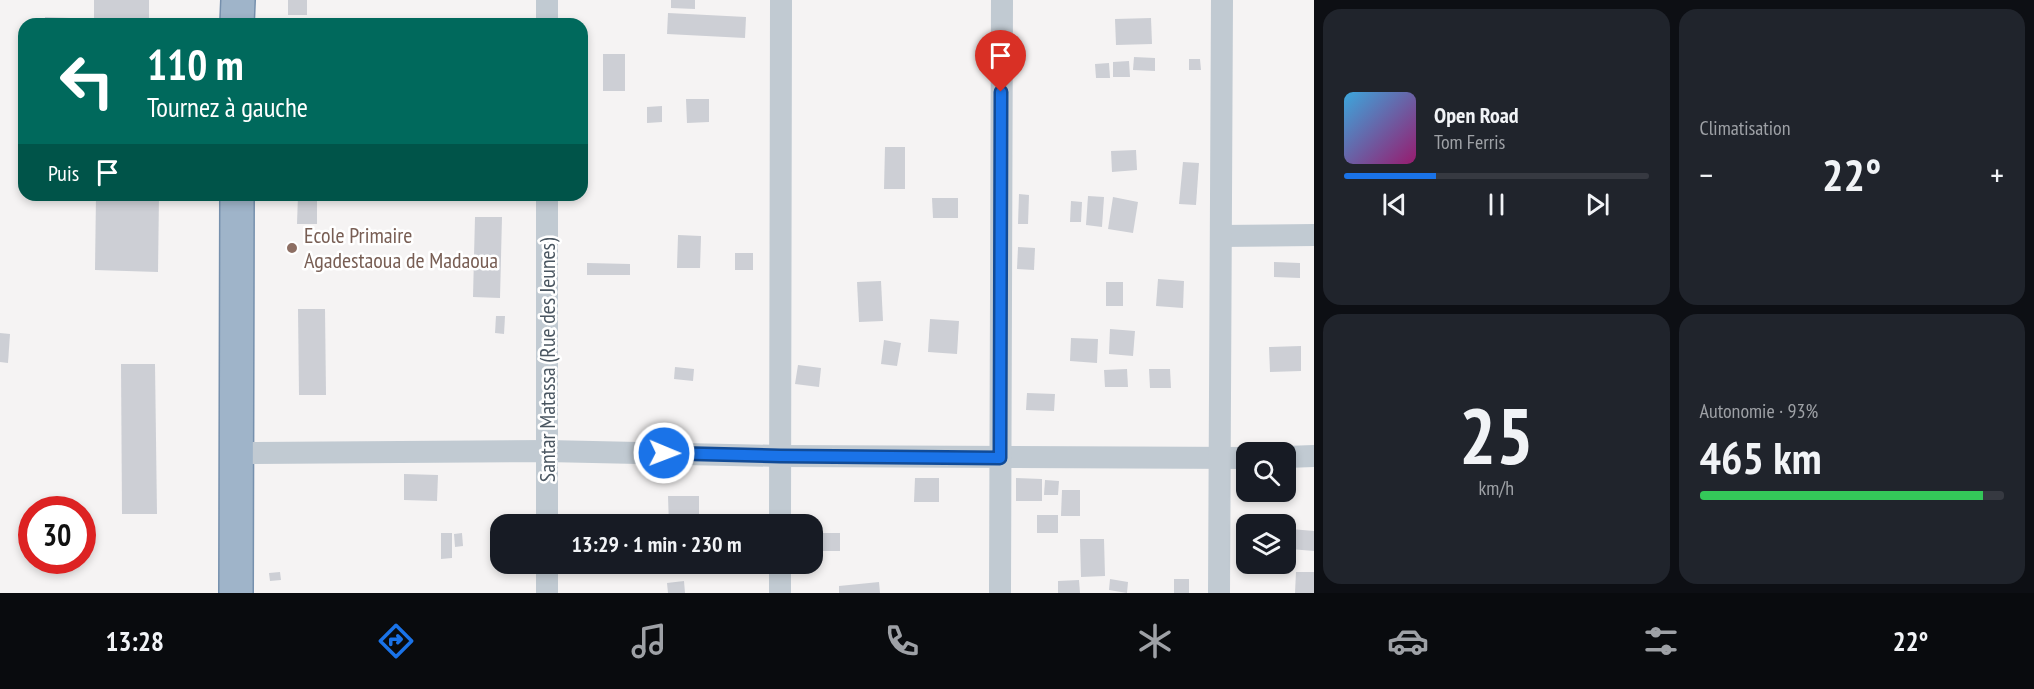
<!DOCTYPE html>
<html lang="fr">
<head>
<meta charset="utf-8">
<style>
	:root { --surface:#171b24; --page:#20242c; --text:#f1f3f6; --muted:#9ea1a6; --line:#363941; --accent:#1a73e8 }
	body { margin:0; font-family:"PT Sans Narrow",sans-serif; background:var(--page); color:var(--text); height:100vh; display:flex; flex-direction:column; font-size:22px; white-space:nowrap }
	* { box-sizing:border-box; margin:0 }
	p { font-size:20px; color:var(--muted) }
	.icon { flex:none; width:33px; height:33px; fill:none; stroke:currentColor; stroke-width:2; stroke-linecap:round; stroke-linejoin:round }
	.map { position:relative; flex:1; overflow:hidden }
	.drawer { display:flex; flex-direction:column; gap:9px; padding:9px; background:#0d0f14; width:720px }
	.drawer>* { flex:none }
	.top-card { position:absolute; left:18px; top:18px; width:570px; height:183px; border-radius:18px; box-shadow:0 3px 9px #0003; background:#00695c; color:#fff; overflow:hidden }
	.controls { position:absolute; left:1236px; top:442px; display:grid; gap:12px }
	.controls a { display:grid; place-items:center; width:60px; height:60px; border-radius:12px; background:var(--surface); box-shadow:0 3px 9px #0003; font-size:30px }
	.speed { position:absolute; left:18px; top:496px; display:flex; gap:12px; font-size:30px; font-weight:700; text-align:center }
	.speed>* { display:grid; place-content:center; width:78px; height:78px; border-radius:50%; background:var(--surface); box-shadow:0 3px 9px #0003; line-height:1 }
	.speed .limit { border:9px solid #d22; background:#fff; color:#111 }
	.pin { position:absolute; display:grid; place-items:center; width:51px; height:51px; color:#fff; margin:-62px -26px; border-radius:50% 50% 50% 0; rotate:-45deg; box-shadow:0 0 6px #0007 }
	.pin .icon { rotate:45deg }
	.me { position:absolute; width:66px; margin:-33px; rotate:91deg; stroke-linejoin:round; filter:drop-shadow(0 0 4px #0008) }
	.turn { display:flex; align-items:center; gap:21px; height:126px; padding:0 30px; font-size:27px }
	.turn .icon { width:78px; height:78px; stroke-width:2.5 }
	.turn b { display:block; font-size:42px; line-height:51px }
	.then { display:flex; align-items:center; height:57px; padding:0 30px; background:#0003; gap:12px; font-size:22px }
	.big { font-size:45px; font-weight:600; line-height:1.1 }
	.drawer .card { flex:1; display:flex; flex-direction:column; justify-content:center; gap:9px; min-width:0; padding:0 21px; border-radius:18px; background:var(--page) }
	.drawer .dial { align-items:center; gap:0 }
	.dial b { font-size:78px; line-height:1 }
	.song { display:flex; align-items:center; gap:18px }
	.cover { width:72px; height:72px; border-radius:9px; background:linear-gradient(135deg,hsl(200 70% 55%),hsl(320 70% 35%)) }
	.played { height:6px; border-radius:3px; background:linear-gradient(90deg,var(--accent) 30%,var(--line) 30%) }
	.keys { display:flex; justify-content:space-around; direction:ltr }
	.heat { display:flex; justify-content:space-between; align-items:center; font-size:33px; direction:ltr }
	.charge { height:9px; border-radius:4px; background:linear-gradient(90deg,#34c759 93%,var(--line) 0) }
	.drawer .tiles { flex:1; display:grid; gap:9px; grid-template-columns:repeat(2,1fr) }
	.trip { position:absolute; left:490px; top:514px; width:333px; height:60px; border-radius:18px; background:var(--surface); box-shadow:0 3px 9px #0003; font-weight:600; line-height:60px; text-align:center }
	.menu { display:flex; height:96px; justify-content:space-around; align-items:center; background:#090b0e; color:var(--muted) }
	.menu .icon { width:42px; height:42px }
	.menu .active { color:var(--accent) }
	.menu b { font-size:27px; color:var(--text) }
	main { display:flex; flex:1; min-height:0 }
	.map>svg:first-child { display:block }
	.building { fill:#cdcfd5 }
	.lines { fill:none; stroke-linecap:round; stroke-linejoin:round }
	.trunk-casing { stroke:#7690ad; stroke-width:36 }
	.minor { stroke:#c1cad2; stroke-width:22 }
	.trunk { stroke:#9fb4c9; stroke-width:33 }
	.route-casing { stroke:#114b97; stroke-width:15 }
	.route { stroke:#1a73e8; stroke-width:10 }
	.education-dot { fill:#8d6e63; stroke:#fff; stroke-width:2 }
	.labels { text-anchor:middle; dominant-baseline:central; stroke-width:5; stroke-linejoin:round; paint-order:stroke }
	.education-label { font-size:22px; fill:#785e54; stroke:#fff; text-anchor:start }
	.street-label { font-size:22px; fill:#4a5661; stroke:#fff }
</style>
</head>
<body>
<main>
<div class="map">
<svg width="1314" height="593" viewBox="0 0 1314 593">
	<rect width="100%" height="100%" fill="#f5f3f3"/>
	<g class="building">
		<rect x="94" y="0" width="55" height="20"/>
		<rect x="288" y="0" width="19" height="15"/>
		<path d="M671,0H695V9L671,8Z"/>
		<path d="M668,13L746,17L745,38L667,34Z"/>
		<path d="M45,17L71,18V24H45Z"/>
		<path d="M373,18L399,19V24H372Z"/>
		<path d="M1151,18L1152,44L1116,45L1115,19Z"/>
		<rect x="603" y="54" width="22" height="37"/>
		<path d="M1134,57L1155,58V71L1133,70Z"/>
		<path d="M1189,59H1200L1201,70H1189Z"/>
		<path d="M1129,61L1130,77H1113V62Z"/>
		<path d="M1109,63L1110,78H1096L1095,64Z"/>
		<path d="M686,99H709V122L687,123Z"/>
		<path d="M662,106V122L647,123V107Z"/>
		<path d="M885,147H905V189H884Z"/>
		<path d="M1136,150L1137,170L1112,172L1111,151Z"/>
		<path d="M1183,162L1199,163L1196,205L1179,204Z"/>
		<path d="M1019,194L1029,195L1028,224H1018Z"/>
		<path d="M96,195H159L158,272L95,270Z"/>
		<path d="M298,195H317V224H297Z"/>
		<path d="M1088,196L1104,197L1102,227L1086,225Z"/>
		<path d="M1113,197L1138,202L1133,233L1108,229Z"/>
		<path d="M932,198H958V218H933Z"/>
		<path d="M1071,201L1082,202L1081,222H1070Z"/>
		<path d="M475,217H502L500,298L473,297Z"/>
		<path d="M678,235L701,236L700,268H677Z"/>
		<path d="M1018,247L1035,248L1034,270L1017,269Z"/>
		<rect x="735" y="253" width="18" height="17"/>
		<path d="M1274,262L1300,263V278L1274,277Z"/>
		<path d="M587,263L630,264V275H587Z"/>
		<path d="M1158,279L1184,281L1183,308L1156,306Z"/>
		<path d="M881,281L883,321L859,322L857,282Z"/>
		<rect x="1106" y="282" width="17" height="24"/>
		<path d="M298,309H325L326,395H299Z"/>
		<path d="M496,316H505L504,334L495,333Z"/>
		<path d="M930,319L959,321L957,354L928,352Z"/>
		<path d="M1110,329L1135,331L1133,356L1109,354Z"/>
		<path d="M0,333L10,334L8,363L0,362Z"/>
		<path d="M1071,338L1098,339L1097,363L1070,361Z"/>
		<path d="M884,340L901,343L897,366L881,364Z"/>
		<path d="M1301,346V371L1270,372L1269,347Z"/>
		<path d="M121,364H155L157,514H122Z"/>
		<path d="M798,365L821,368L819,387L795,384Z"/>
		<path d="M675,367L694,369L693,381L674,379Z"/>
		<path d="M1127,369L1128,387H1105L1104,370Z"/>
		<path d="M1149,369H1170L1171,388H1150Z"/>
		<path d="M1027,393L1055,394L1054,411L1026,410Z"/>
		<path d="M404,474L438,475L437,501L404,500Z"/>
		<path d="M915,478H939V502H914Z"/>
		<path d="M1016,478L1042,479V501H1016Z"/>
		<path d="M1045,480L1059,481L1058,495H1044Z"/>
		<path d="M1062,490H1080V516H1061Z"/>
		<path d="M668,496H699V525H669Z"/>
		<rect x="1037" y="515" width="21" height="18"/>
		<path d="M1291,529L1314,531V551L1290,549Z"/>
		<path d="M441,533H452V558L441,559Z"/>
		<path d="M462,533L463,546L455,547L454,534Z"/>
		<rect x="813" y="533" width="27" height="18"/>
		<path d="M1240,538L1246,539V561H1240Z"/>
		<path d="M1080,539H1104L1105,576L1081,577Z"/>
		<path d="M280,572L281,580L270,581L269,573Z"/>
		<path d="M1296,572H1314V593H1295Z"/>
		<path d="M1110,579L1128,582L1127,593L1109,590Z"/>
		<rect x="1174" y="579" width="15" height="14"/>
		<path d="M1079,580L1080,593H1058V581Z"/>
		<path d="M684,581L685,593H668L667,583Z"/>
		<path d="M879,582L880,593H839V586Z"/>
	</g>
	<g class="lines">
		<defs>
			<g id="trunk">
				<path d="M237,24L238,0"/>
				<path d="M236,593L237,195"/>
			</g>
		</defs>
		<use href="#trunk" class="trunk-casing"/>
		<g class="minor">
			<path d="M547,0V24"/>
			<path d="M1221,236L1314,235"/>
			<path d="M237,453L547,451L780,456L1246,458"/>
			<path d="M1286,457L1314,456"/>
			<path d="M547,525V195"/>
			<path d="M780,525L781,0"/>
			<path d="M547,593V564"/>
			<path d="M780,593V564"/>
			<path d="M1000,593L1002,0"/>
			<path d="M1219,593L1222,0"/>
		</g>
		<use href="#trunk" class="trunk"/>
	</g>
	<g class="lines">
		<defs>
			<path id="route" d="M664,453L780,456L1000,458L1001,92"/>
		</defs>
		<use href="#route" class="route-casing"/>
		<use href="#route" class="route"/>
	</g>
	<circle class="education-dot" cx="292" cy="248" r="6"/>
	<g class="labels">
		<g class="education-label">
			<text x="304" y="235">Ecole Primaire<tspan x="304" dy="25">Agadestaoua de Madaoua</tspan></text>
		</g>
		<g class="street-label">
			<text transform="translate(547 360) rotate(-90)">Santar Matassa (Rue des Jeunes)</text>
		</g>
	</g>
</svg>
<div class="controls">
<a><svg class="icon" aria-label="search" viewBox="0 0 24 24"><circle cx="10" cy="10" r="6"/><path d="M15 15l6 6"/></svg></a>
<a><svg class="icon" aria-label="layers" viewBox="0 0 24 24"><path d="M12 4l9 5-9 5-9-5zM3 14l9 5 9-5"/></svg></a>
</div>
<div class="speed"><div class="limit">30</div></div>
<div class="pin" style="left:1001px;top:92px;background:#d93025"><svg class="icon" aria-label="arrive" viewBox="0 0 24 24"><path d="M6 21V4h12l-3 4 3 4H6"/></svg></div>
<svg class="me" style="left:664px;top:453px" viewBox="-20 -20 40 40"><circle r="17" fill="#1a73e8" stroke="#fff" stroke-width="3"/><path d="M0-11L8 9 0 5-8 9z" fill="#fff"/></svg>
<div class="trip">13:29 · 1 min · 230 m</div>
<div class="top-card">
<div class="turn"><svg class="icon" aria-label="left" viewBox="0 0 24 24"><path d="M17 20v-9H6M10 6l-5 5 5 5"/></svg><div><b>110 m</b>Tournez à gauche</div></div>
<div class="then">Puis<svg class="icon" aria-label="arrive" viewBox="0 0 24 24"><path d="M6 21V4h12l-3 4 3 4H6"/></svg></div>
</div>
</div>
<section class="drawer">
<div class="tiles">
<div class="card">
<div class="song"><i class="cover"></i><div><b>Open Road</b><p>Tom Ferris</p></div></div>
<div class="played"></div>
<div class="keys"><svg class="icon" aria-label="previous" viewBox="0 0 24 24"><path d="M18 5L8 12l10 7zM5 5v14"/></svg><svg class="icon" aria-label="pause" viewBox="0 0 24 24"><path d="M8 5v14M16 5v14"/></svg><svg class="icon" aria-label="next" viewBox="0 0 24 24"><path d="M6 5l10 7-10 7zM19 5v14"/></svg></div>
</div>
<div class="card"><p>Climatisation</p>
<div class="heat"><a>−</a><b class="big">22°</b><a>+</a></div>
</div>
<div class="card dial"><b>25</b><p>km/h</p></div>
<div class="card"><p>Autonomie · 93%</p><b class="big">465 km</b><div class="charge"></div></div>
</div>
</section>
</main>
<nav class="menu">
<b>13:28</b>
<svg class="icon active" aria-label="directions" viewBox="0 0 24 24"><path d="M12 3l9 9-9 9-9-9zM9 14v-3h6M13 9l2 2-2 2"/></svg>
<svg class="icon" aria-label="music" viewBox="0 0 24 24"><path d="M9 18V5l10-2v13"/><circle cx="6" cy="18" r="3"/><circle cx="16" cy="16" r="3"/></svg>
<svg class="icon" aria-label="phone" viewBox="0 0 24 24"><path d="M5 4h4l2 5-3 2q2 4 5 5l2-3 5 2v4C11 20 4 13 5 4z"/></svg>
<svg class="icon" aria-label="climate" viewBox="0 0 24 24"><path d="M12 3v18M4 7l16 10M4 17L20 7"/></svg>
<svg class="icon" aria-label="car" viewBox="0 0 24 24"><path d="M5 17H2v-5l4-1 3-4h7l3 4 3 1v5h-3M9 17h6M6 11h13"/><circle cx="7" cy="17" r="2"/><circle cx="17" cy="17" r="2"/></svg>
<svg class="icon" aria-label="filters" viewBox="0 0 24 24"><path d="M4 7h16M4 17h16"/><circle cx="9" cy="7" r="2"/><circle cx="15" cy="17" r="2"/></svg>
<b>22°</b>
</nav>
</body>
</html>
